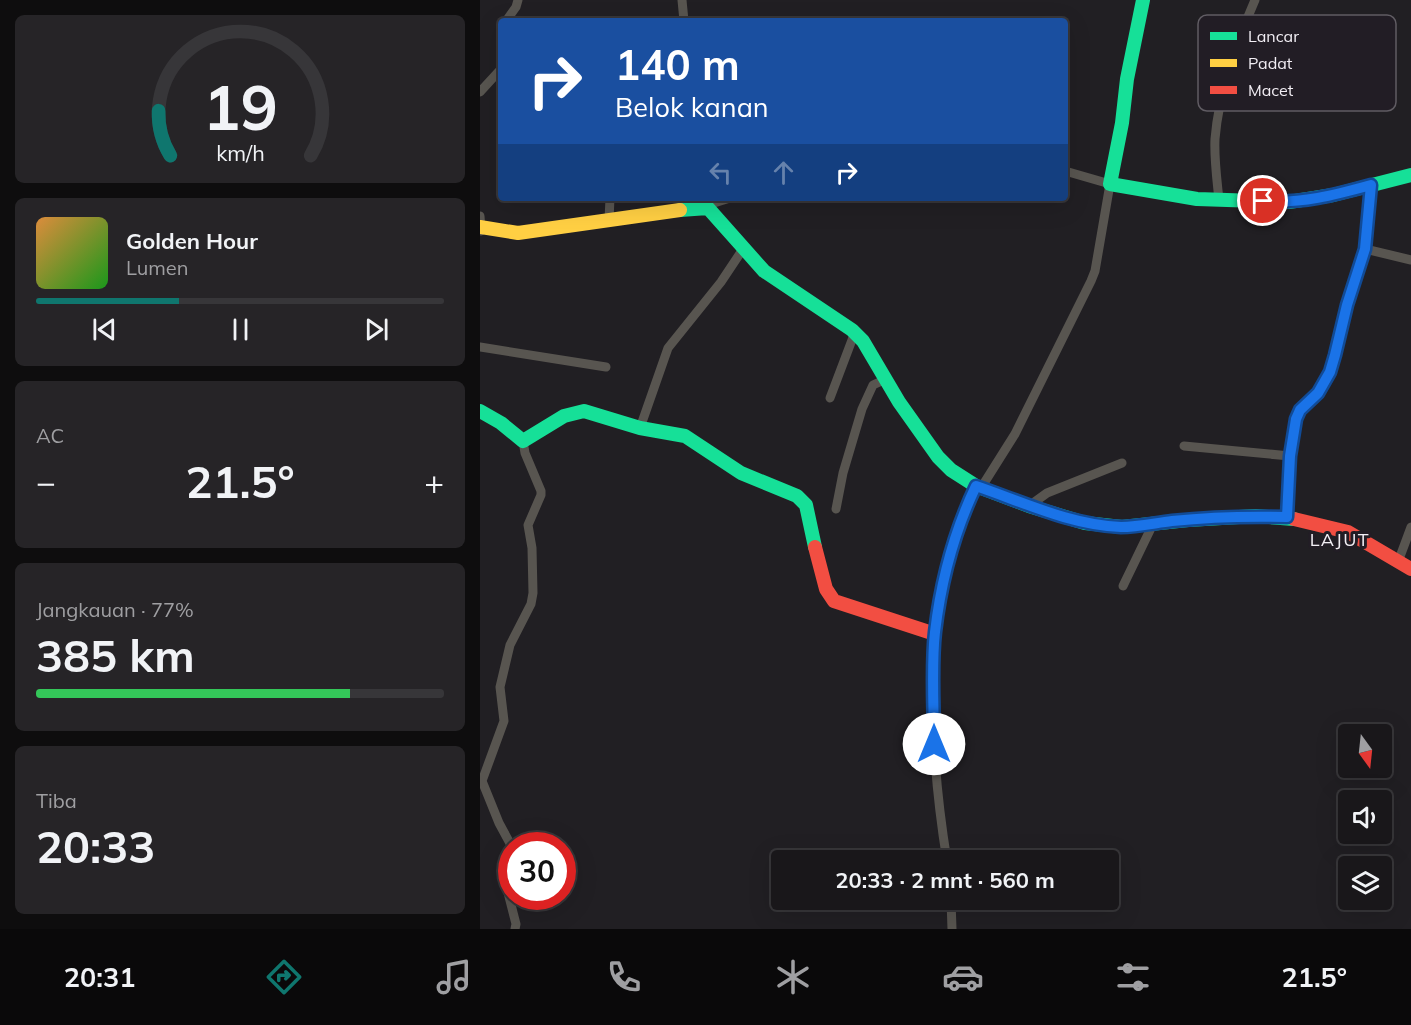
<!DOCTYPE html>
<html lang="id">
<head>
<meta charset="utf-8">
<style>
	:root { --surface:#19171a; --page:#262427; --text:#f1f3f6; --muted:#9f9fa2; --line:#373639; --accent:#0f766e }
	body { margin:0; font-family:Mulish,sans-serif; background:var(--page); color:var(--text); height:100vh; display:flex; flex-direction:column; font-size:22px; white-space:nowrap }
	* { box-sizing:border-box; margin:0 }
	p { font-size:20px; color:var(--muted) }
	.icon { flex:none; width:33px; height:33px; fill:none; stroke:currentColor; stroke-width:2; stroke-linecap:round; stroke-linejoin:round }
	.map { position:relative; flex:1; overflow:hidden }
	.details { display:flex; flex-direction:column; gap:15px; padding:15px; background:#0e0d0e; width:480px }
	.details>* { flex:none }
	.banner { position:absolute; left:18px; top:18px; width:570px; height:183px; border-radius:6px; box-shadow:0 6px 24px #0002,0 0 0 2px var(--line); background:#1a4fa0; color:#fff; overflow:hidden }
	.needle { width:39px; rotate:165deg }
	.fabs { position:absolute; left:858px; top:724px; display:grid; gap:12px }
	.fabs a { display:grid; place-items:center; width:54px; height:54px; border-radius:6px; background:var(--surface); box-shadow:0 6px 24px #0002,0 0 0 2px var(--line); font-size:30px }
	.speed { position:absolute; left:18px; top:832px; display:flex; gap:12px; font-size:30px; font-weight:700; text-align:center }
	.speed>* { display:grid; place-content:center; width:78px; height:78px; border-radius:50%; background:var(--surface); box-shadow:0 6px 24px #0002,0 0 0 2px var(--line); line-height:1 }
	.speed .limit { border:9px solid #d22; background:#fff; color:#111 }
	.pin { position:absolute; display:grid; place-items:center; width:51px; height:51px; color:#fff; margin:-26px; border:3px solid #fff; border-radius:50%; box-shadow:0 2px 6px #0007 }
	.me { position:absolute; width:66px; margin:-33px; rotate:0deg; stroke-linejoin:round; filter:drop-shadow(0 0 4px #0008) }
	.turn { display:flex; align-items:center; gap:21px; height:126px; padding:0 18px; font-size:27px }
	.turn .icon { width:78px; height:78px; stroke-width:2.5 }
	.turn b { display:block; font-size:42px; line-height:51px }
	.lanes { display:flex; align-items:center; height:57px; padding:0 18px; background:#0003; justify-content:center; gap:30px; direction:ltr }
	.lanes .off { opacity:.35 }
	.big { font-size:45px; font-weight:700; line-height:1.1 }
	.details .card { flex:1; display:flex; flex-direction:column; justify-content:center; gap:9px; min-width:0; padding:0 21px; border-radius:9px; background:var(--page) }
	.details .dial { align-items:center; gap:0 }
	.dial svg { height:156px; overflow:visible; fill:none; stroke:var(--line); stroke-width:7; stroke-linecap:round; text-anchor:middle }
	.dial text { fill:var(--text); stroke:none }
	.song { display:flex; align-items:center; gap:18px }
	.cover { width:72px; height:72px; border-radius:9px; background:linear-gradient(135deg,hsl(30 70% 55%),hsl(120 70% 35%)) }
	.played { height:6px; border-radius:3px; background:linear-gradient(90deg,var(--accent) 35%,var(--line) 35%) }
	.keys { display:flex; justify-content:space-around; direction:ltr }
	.heat { display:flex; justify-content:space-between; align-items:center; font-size:33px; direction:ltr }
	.charge { height:9px; border-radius:4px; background:linear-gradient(90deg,#34c759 77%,var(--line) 0) }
	.trip { position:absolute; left:291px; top:850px; width:348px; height:60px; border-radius:6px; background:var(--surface); box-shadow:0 6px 24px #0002,0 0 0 2px var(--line); font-weight:700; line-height:60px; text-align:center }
	.menu { display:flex; height:96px; justify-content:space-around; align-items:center; background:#0a090a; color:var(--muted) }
	.menu .icon { width:42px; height:42px }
	.menu .selected { color:var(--accent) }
	.menu b { font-size:27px; color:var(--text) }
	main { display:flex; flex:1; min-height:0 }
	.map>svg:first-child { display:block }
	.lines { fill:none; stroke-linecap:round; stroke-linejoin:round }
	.street { stroke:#585550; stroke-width:9 }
	.fast { stroke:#16e098; stroke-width:14 }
	.slow { stroke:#ffcf43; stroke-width:14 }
	.jam { stroke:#f24e42; stroke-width:14 }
	.route-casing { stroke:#114b97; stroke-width:15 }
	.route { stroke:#1a73e8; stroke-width:10 }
	.labels { text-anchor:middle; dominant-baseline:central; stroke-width:6; stroke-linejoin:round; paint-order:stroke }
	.quarter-label { font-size:18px; letter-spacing:1.5px; fill:#f2eef4; stroke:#221d25 }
	.key { fill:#221d25; stroke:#605c63; stroke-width:1.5 }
	.key-label { font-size:16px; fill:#f2eef4 }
</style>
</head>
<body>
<main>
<section class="details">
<div class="card dial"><svg viewBox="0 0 100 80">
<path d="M14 69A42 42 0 1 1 86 69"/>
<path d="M14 69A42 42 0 0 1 8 46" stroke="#0f766e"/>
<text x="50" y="56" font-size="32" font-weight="700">19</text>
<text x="50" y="72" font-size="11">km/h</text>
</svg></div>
<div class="card">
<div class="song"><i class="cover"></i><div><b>Golden Hour</b><p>Lumen</p></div></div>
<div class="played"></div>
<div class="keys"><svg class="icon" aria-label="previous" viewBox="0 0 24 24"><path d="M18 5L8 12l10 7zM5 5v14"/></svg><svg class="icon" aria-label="pause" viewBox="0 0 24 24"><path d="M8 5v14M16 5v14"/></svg><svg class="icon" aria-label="next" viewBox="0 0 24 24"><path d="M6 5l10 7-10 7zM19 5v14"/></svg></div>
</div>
<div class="card"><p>AC</p>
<div class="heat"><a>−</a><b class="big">21.5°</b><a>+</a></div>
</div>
<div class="card"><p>Jangkauan · 77%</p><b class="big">385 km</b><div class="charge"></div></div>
<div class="card"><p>Tiba</p><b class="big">20:33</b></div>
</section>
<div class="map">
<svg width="931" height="929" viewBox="0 0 931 929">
	<rect width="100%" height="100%" fill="#211f23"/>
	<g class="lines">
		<g class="street">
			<path d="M202,0L204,21"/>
			<path d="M26,21L36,7L38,0"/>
			<path d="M0,92L21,69"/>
			<path d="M739,200C737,180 734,159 735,139C739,91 756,44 775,0"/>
			<path d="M229,209L234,203L250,198"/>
			<path d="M0,216L1,231"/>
			<path d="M129,220L130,198"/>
			<path d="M885,249L931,260"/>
			<path d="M0,347L126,367"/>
			<path d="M350,398L375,332"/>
			<path d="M160,428L188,348L241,282L263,249"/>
			<path d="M704,446L810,456"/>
			<path d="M501,488L535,434L611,281L615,271L630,184L585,171"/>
			<path d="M549,506L567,493L642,463"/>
			<path d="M356,509L363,473L382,409L393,385L406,379"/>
			<path d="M807,517L810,456L816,419L820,410L838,393L850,372L861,338L867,305L885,249L891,185"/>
			<path d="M918,562L931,527"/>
			<path d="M643,586L673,524"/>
			<path d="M32,847L19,823L2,781L24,721L20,687L30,645L51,604L53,593L52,548L48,525L61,495V491L45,453L43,441"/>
			<path d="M467,861C447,737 442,602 496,486"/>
			<path d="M32,864L26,885L36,924L35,929"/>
			<path d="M471,900L472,929"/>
		</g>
		<g class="fast">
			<path d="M663,0L647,79L642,123L630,184L717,199L809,202L853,195L931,175"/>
			<path d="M200,210L228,208L284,271L372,330L383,341L419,402L458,457L471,470L496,486L549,506L605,523L642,527L708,520L776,516L814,519"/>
			<path d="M0,411L21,423L43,441L84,416L104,411L160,428L205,436L261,473L317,496L326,505L335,547"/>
		</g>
		<path class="slow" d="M0,227L38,233L200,210"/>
		<g class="jam">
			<path d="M814,519L868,532L931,569"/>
			<path d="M335,547L346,589L354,601L455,634"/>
		</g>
	</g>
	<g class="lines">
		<defs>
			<path id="route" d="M454,744C454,708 451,667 455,632C461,581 474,532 496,486C543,502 590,525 641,527C658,527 675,523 692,521C730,517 768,516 807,517L810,456L816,419L820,410L838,393L850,372L855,355L867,305L885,249L891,185C855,195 821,204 783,201"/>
		</defs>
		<use href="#route" class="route-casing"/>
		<use href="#route" class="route"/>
	</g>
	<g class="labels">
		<g class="quarter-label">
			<text x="860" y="539">LAJUT</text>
		</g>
	</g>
	<rect x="718" y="15" width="198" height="96" rx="9" class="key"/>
	<rect x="730" y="32" width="27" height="8" fill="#16e098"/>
	<rect x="730" y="59" width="27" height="8" fill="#ffcf43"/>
	<rect x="730" y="86" width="27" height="8" fill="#f24e42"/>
	<g class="key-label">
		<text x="768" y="42">Lancar</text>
		<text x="768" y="69">Padat</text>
		<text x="768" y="96">Macet</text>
	</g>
</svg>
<div class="fabs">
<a><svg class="needle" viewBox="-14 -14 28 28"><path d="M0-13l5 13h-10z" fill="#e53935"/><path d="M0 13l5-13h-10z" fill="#9f9fa2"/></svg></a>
<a><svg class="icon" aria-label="sound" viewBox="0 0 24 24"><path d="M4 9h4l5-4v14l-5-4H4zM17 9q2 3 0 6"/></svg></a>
<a><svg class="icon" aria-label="layers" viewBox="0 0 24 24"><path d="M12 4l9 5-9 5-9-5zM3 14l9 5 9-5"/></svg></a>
</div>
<div class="speed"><div class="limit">30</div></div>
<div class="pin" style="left:783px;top:201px;background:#d93025"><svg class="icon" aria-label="arrive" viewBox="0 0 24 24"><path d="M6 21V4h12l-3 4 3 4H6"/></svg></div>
<svg class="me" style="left:454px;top:744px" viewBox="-20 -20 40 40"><circle r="19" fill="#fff"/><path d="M0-13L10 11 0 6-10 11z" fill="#1a73e8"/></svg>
<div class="trip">20:33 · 2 mnt · 560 m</div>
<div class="banner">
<div class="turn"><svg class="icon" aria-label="right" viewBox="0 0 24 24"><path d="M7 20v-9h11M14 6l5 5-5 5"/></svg><div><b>140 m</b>Belok kanan</div></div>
<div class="lanes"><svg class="icon off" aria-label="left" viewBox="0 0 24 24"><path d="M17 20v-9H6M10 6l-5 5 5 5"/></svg><svg class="icon off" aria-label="ahead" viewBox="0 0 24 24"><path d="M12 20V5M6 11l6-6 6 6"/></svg><svg class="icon" aria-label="right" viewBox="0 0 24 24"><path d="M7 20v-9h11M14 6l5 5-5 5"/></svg></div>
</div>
</div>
</main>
<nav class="menu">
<b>20:31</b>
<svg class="icon selected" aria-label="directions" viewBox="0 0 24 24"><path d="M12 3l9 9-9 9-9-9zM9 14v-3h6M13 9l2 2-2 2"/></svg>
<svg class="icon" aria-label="music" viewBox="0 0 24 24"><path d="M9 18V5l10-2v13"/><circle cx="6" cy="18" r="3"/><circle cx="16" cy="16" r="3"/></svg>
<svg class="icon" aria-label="phone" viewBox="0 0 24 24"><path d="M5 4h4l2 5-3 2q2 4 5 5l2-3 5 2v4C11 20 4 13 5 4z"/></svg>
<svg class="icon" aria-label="climate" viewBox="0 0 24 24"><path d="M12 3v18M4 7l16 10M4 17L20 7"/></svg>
<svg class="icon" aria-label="car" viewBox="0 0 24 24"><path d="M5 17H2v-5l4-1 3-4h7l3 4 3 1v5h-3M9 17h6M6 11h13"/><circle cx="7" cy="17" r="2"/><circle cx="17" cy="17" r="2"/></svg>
<svg class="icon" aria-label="filters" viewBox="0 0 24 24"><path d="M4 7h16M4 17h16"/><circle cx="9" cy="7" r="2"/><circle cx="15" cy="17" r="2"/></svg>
<b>21.5°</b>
</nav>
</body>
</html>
